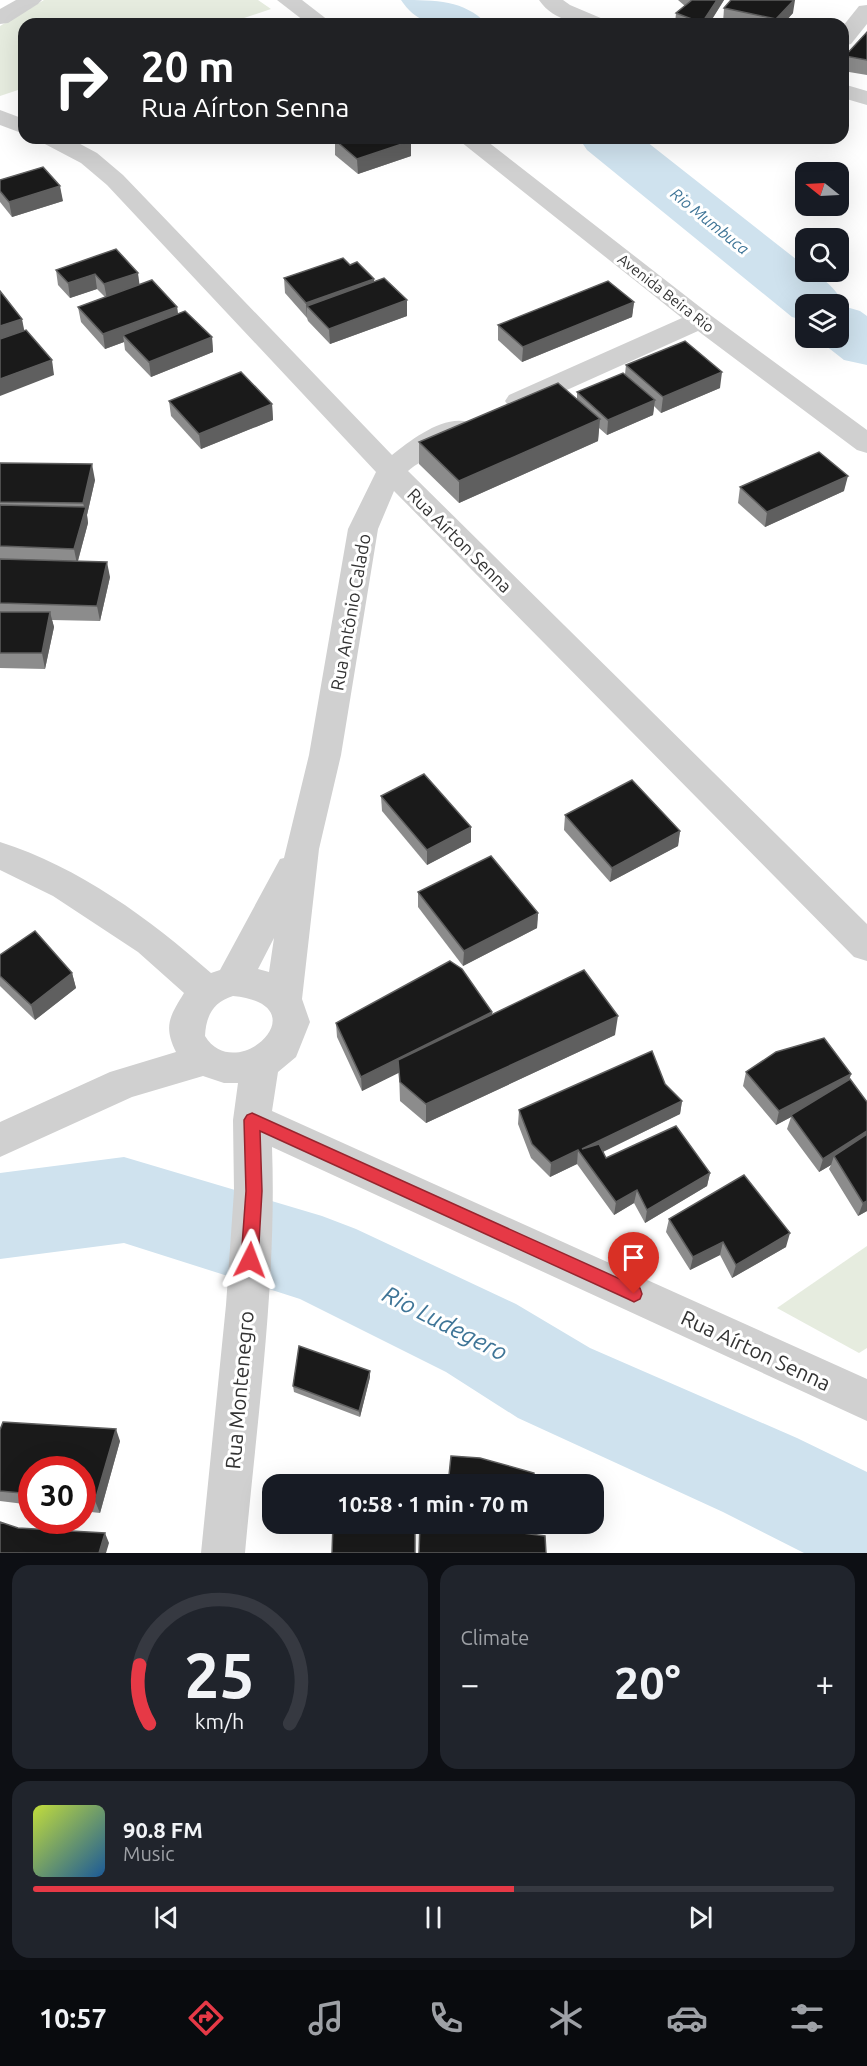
<!DOCTYPE html>
<html lang="en">
<head>
<meta charset="utf-8">
<style>
	:root { --surface:#171b24; --page:#20242c; --text:#f1f3f6; --muted:#9ea1a6; --line:#363941; --accent:#e63946 }
	body { margin:0; font-family:Ubuntu,sans-serif; background:var(--page); color:var(--text); height:100vh; display:flex; flex-direction:column; font-size:22px; white-space:nowrap }
	* { box-sizing:border-box; margin:0 }
	p { font-size:20px; color:var(--muted) }
	.icon { flex:none; width:33px; height:33px; fill:none; stroke:currentColor; stroke-width:2; stroke-linecap:round; stroke-linejoin:round }
	.map { position:relative; height:1553px; overflow:hidden }
	.sheet { display:flex; flex-direction:column; gap:12px; padding:12px; background:#0d0f14; flex:1 }
	.sheet>* { flex:none }
	.guide { position:absolute; left:18px; top:18px; width:831px; height:126px; border-radius:18px; box-shadow:0 6px 24px #0002; background:#202124; color:#fff; overflow:hidden }
	.needle { width:39px; rotate:288deg }
	.buttons { position:absolute; left:795px; top:162px; display:grid; gap:12px }
	.buttons a { display:grid; place-items:center; width:54px; height:54px; border-radius:12px; background:var(--surface); box-shadow:0 6px 24px #0002; font-size:30px }
	.speed { position:absolute; left:18px; top:1456px; display:flex; gap:12px; font-size:30px; font-weight:700; text-align:center }
	.speed>* { display:grid; place-content:center; width:78px; height:78px; border-radius:50%; background:var(--surface); box-shadow:0 6px 24px #0002; line-height:1 }
	.speed .limit { border:9px solid #d22; background:#fff; color:#111 }
	.pin { position:absolute; display:grid; place-items:center; width:51px; height:51px; color:#fff; margin:-62px -26px; border-radius:50% 50% 50% 0; rotate:-45deg; box-shadow:0 0 6px #0007 }
	.pin .icon { rotate:45deg }
	.me { position:absolute; width:66px; margin:-33px; rotate:3deg; stroke-linejoin:round; filter:drop-shadow(0 0 4px #0008) }
	.turn { display:flex; align-items:center; gap:21px; height:126px; padding:0 24px; font-size:27px }
	.turn .icon { width:78px; height:78px; stroke-width:2.5 }
	.turn b { display:block; font-size:42px; line-height:51px }
	.big { font-size:45px; font-weight:700; line-height:1.1 }
	.sheet .card { flex:1; display:flex; flex-direction:column; justify-content:center; gap:9px; min-width:0; padding:0 21px; border-radius:18px; background:var(--page) }
	.sheet .dial { align-items:center; gap:0 }
	.dial svg { height:156px; overflow:visible; fill:none; stroke:var(--line); stroke-width:7; stroke-linecap:round; text-anchor:middle }
	.dial text { fill:var(--text); stroke:none }
	.song { display:flex; align-items:center; gap:18px }
	.cover { width:72px; height:72px; border-radius:9px; background:linear-gradient(135deg,hsl(70 70% 55%),hsl(210 70% 35%)) }
	.played { height:6px; border-radius:3px; background:linear-gradient(90deg,var(--accent) 60%,var(--line) 60%) }
	.keys { display:flex; justify-content:space-around; direction:ltr }
	.heat { display:flex; justify-content:space-between; align-items:center; font-size:33px; direction:ltr }
	.sheet .tiles { flex:1; display:grid; gap:12px; grid-template-columns:1fr 1fr }
	.card:last-child { grid-column:span 2 }
	.trip { position:absolute; left:262px; top:1474px; width:342px; height:60px; border-radius:18px; background:var(--surface); box-shadow:0 6px 24px #0002; font-weight:700; line-height:60px; text-align:center }
	.dock { display:flex; height:96px; justify-content:space-around; align-items:center; background:#090b0e; color:var(--muted) }
	.dock .icon { width:42px; height:42px }
	.dock .current { color:var(--accent) }
	.dock b { font-size:27px; color:var(--text) }
	.map>svg:first-child { display:block }
	.green { fill:#e6ecdf }
	.lines { fill:none; stroke-linecap:round; stroke-linejoin:round }
	.river { fill:#cfe2ee; fill-rule:evenodd }
	.minor { fill:#d0d0d0; fill-rule:evenodd }
	.wall { fill:#8c8c8c }
	.shaded-wall { fill:#5f5f5f }
	.building { fill:#1a1a1a; stroke:#5f5f5f; stroke-width:1.5 }
	.route { fill:#e63946; stroke:#96252e; stroke-width:1.5 }
	.labels { text-anchor:middle; dominant-baseline:central; stroke-width:6; stroke-linejoin:round; paint-order:stroke }
	.far-street-label { font-size:15px; fill:#333; stroke:#fff }
	.far-water-label { font-size:16px; font-style:italic; fill:#3f7597; stroke:#fff }
	.street-label { font-size:18px; fill:#333; stroke:#fff }
	.near-street-label { font-size:21px; fill:#333; stroke:#fff }
	.near-water-label { font-size:24px; font-style:italic; fill:#3f7597; stroke:#fff }
</style>
</head>
<body>
<div class="map">
<svg width="867" height="1553" viewBox="0 0 867 1553">
	<rect width="100%" height="100%" fill="#fff"/>
	<g class="green">
		<path d="M44,0H258L271,9L226,24H24V88L0,96V26Z"/>
		<path d="M867,1246V1348L859,1353L777,1308Z"/>
	</g>
	<g class="lines">
		<g class="river">
			<path d="M401,0C436,0 464,0 487,24C451,24 423,33 401,0Z"/>
			<path d="M579,138H642L806,267V272C821,272 837,292 845,304L843,306L860,311L867,316V365L844,360L816,338H838V304H806V321L792,317L587,150Z"/>
			<path d="M124,1157L322,1216L356,1229L516,1304L590,1348L797,1438L867,1472V1553H804L723,1512L518,1418L446,1372L300,1299L124,1243L0,1259V1173Z"/>
		</g>
		<g class="minor">
			<path d="M16,0H42L38,4L8,23L0,24V9Z"/>
			<path d="M277,0H302L333,24H308Z"/>
			<path d="M539,0H563L570,5L603,19L606,24C581,24 555,23 539,0Z"/>
			<path d="M867,5V24L851,44L843,46V26L859,6Z"/>
			<path d="M843,84L867,91V105L843,98Z"/>
			<path d="M0,110L24,119V134L0,125Z"/>
			<path d="M39,138H69L97,153L123,175L392,455C411,440 443,415 468,422L472,428C465,439 423,458 408,471L867,924V961L854,957L394,491L378,529L341,755L319,849L302,999L310,1022L296,1057L278,1072L272,1111L867,1379V1421L272,1147C277,1282 257,1419 245,1553H201L226,1305L234,1191L233,1120L238,1083H224L203,1076L132,1097L0,1157V1122L110,1072L176,1052C163,1026 170,1016 184,993L138,952L53,896L0,870V842C79,867 150,919 211,973L220,970L280,859L284,858L309,755L348,529L376,472L107,185L81,163L43,143ZM274,938L269,972L258,969ZM233,996C323,1005 236,1087 205,1036C206,1016 213,1002 233,996Z"/>
			<path d="M456,138H483L709,314L867,430V453L857,450L698,331L529,407L519,409L509,407L505,401L509,395L682,318Z"/>
		</g>
	</g>
	<g class="wall">
		<path d="M678,0H724L709,24H675L676,13L685,6Z"/>
		<path d="M724,8L793,13L783,24H729L723,23Z"/>
		<path d="M867,32V75L843,71L845,56Z"/>
		<path d="M335,140L411,141V156L358,174L335,155Z"/>
		<path d="M0,180L63,201L12,217L0,202Z"/>
		<path d="M116,249L139,285L177,307L178,314L212,337L213,352L151,377L125,350L124,342L105,349L81,322L78,307L105,297L97,289L70,298L58,285L56,270Z"/>
		<path d="M350,265L374,282L407,316L330,344L308,321L307,318L285,293L284,278Z"/>
		<path d="M634,302L632,317L522,362L498,340V325Z"/>
		<path d="M626,365L720,388L661,413L654,406L653,415L607,435L599,428L598,441L459,503L419,464V442L577,399V392L625,374Z"/>
		<path d="M169,401L272,404L273,420L201,449L171,416Z"/>
		<path d="M0,463L95,480L87,515L88,523L78,561L110,577L100,621L52,620L54,627L45,669L0,668Z"/>
		<path d="M740,487L844,491L765,527L738,503Z"/>
		<path d="M381,796L471,842L427,865L382,811Z"/>
		<path d="M565,815L680,831L678,846L610,882L564,830Z"/>
		<path d="M418,892L538,913L537,928L463,966L418,907Z"/>
		<path d="M0,955L72,973L76,988L35,1020L0,986Z"/>
		<path d="M492,1012V1014L615,1035L426,1123L400,1101L399,1072L362,1091L337,1037L336,1023Z"/>
		<path d="M746,1072L851,1074L849,1081L867,1102V1211L858,1216L829,1169L831,1165L819,1172L787,1129L791,1117L776,1125L743,1086Z"/>
		<path d="M682,1101L680,1114L603,1152L606,1158L710,1173L707,1186L645,1223L634,1203L614,1215L577,1164L550,1177L531,1158L518,1124L519,1110Z"/>
		<path d="M669,1219L786,1247L732,1278L720,1255L690,1270L666,1232Z"/>
		<path d="M370,1371V1377L360,1417L294,1392L293,1386Z"/>
		<path d="M0,1430L120,1441L100,1513L82,1511V1470H32V1505L0,1501Z"/>
		<path d="M420,1524H535V1531L517,1532Z"/>
	</g>
	<g class="shaded-wall">
		<path d="M717,0H724L709,24H701Z"/>
		<path d="M789,0H795L793,13L783,24H775L776,19Z"/>
		<path d="M411,141V156L358,174L357,159Z"/>
		<path d="M60,186L63,201L12,217L9,202Z"/>
		<path d="M138,273L140,288L107,299L104,284Z"/>
		<path d="M95,274L97,289L70,298L68,283Z"/>
		<path d="M374,279V294L307,306V318L306,303Z"/>
		<path d="M407,300V316L330,344L329,329Z"/>
		<path d="M634,302L632,317L522,362L523,347Z"/>
		<path d="M177,307L179,322L123,335L124,342L105,349L103,334Z"/>
		<path d="M22,319L25,334L0,343V326Z"/>
		<path d="M212,337L213,352L151,377L149,362Z"/>
		<path d="M52,360L54,375L0,396V379Z"/>
		<path d="M722,372L720,388L661,413L663,397Z"/>
		<path d="M655,400L653,415L607,435L608,420Z"/>
		<path d="M272,404L273,420L201,449L199,434Z"/>
		<path d="M600,419L598,441L459,503V481Z"/>
		<path d="M92,464L95,480L87,515L88,523L77,564L74,549L85,510L83,503Z"/>
		<path d="M848,476L844,491L765,527L767,512Z"/>
		<path d="M107,562L110,577L100,621L97,606Z"/>
		<path d="M50,612L54,627L45,669L42,653Z"/>
		<path d="M471,827V842L427,865V850Z"/>
		<path d="M680,831L678,846L610,882L612,868Z"/>
		<path d="M538,913L537,928L463,966L464,951Z"/>
		<path d="M72,973L76,988L35,1020L31,1005Z"/>
		<path d="M492,1012V1027L362,1091L361,1077Z"/>
		<path d="M618,1016L615,1035L426,1123V1104Z"/>
		<path d="M851,1074L846,1088L776,1125L779,1111Z"/>
		<path d="M682,1101L680,1114L586,1160L582,1149Z"/>
		<path d="M867,1131V1142L834,1156L831,1165L819,1172L823,1159Z"/>
		<path d="M578,1150L577,1164L550,1177L551,1163Z"/>
		<path d="M710,1173L707,1186L645,1223L647,1210Z"/>
		<path d="M637,1190L634,1203L614,1215L616,1202Z"/>
		<path d="M867,1201V1211L858,1216L863,1203Z"/>
		<path d="M790,1233L786,1247L732,1278L736,1265Z"/>
		<path d="M723,1242L720,1255L690,1270L693,1257Z"/>
		<path d="M370,1371V1377L360,1417L359,1411Z"/>
		<path d="M116,1429L120,1441L100,1513L95,1501Z"/>
		<path d="M105,1533L109,1543L106,1553H99Z"/>
	</g>
	<g class="building">
		<path d="M692,0H717L702,23L676,13Z"/>
		<path d="M731,0H794L776,19L724,8Z"/>
		<path d="M867,32V60L845,56Z"/>
		<path d="M340,138H407L411,141L357,159L335,140Z"/>
		<path d="M43,167L60,186L9,202L0,191V180Z"/>
		<path d="M116,249L138,273L104,284L95,274L68,283L56,270Z"/>
		<path d="M343,258L350,265L357,262L374,279L306,303L284,278Z"/>
		<path d="M384,278L407,300L329,329L307,306Z"/>
		<path d="M152,280L177,307L103,334L78,307Z"/>
		<path d="M608,281L634,302L523,347L498,325Z"/>
		<path d="M0,291L22,319L0,326Z"/>
		<path d="M185,311L212,337L149,362L123,335Z"/>
		<path d="M26,330L52,360L0,379V339Z"/>
		<path d="M685,341L722,372L663,397L626,365Z"/>
		<path d="M241,372L272,404L199,434L169,401Z"/>
		<path d="M623,373L655,400L608,420L577,392Z"/>
		<path d="M558,383L600,419L459,481L419,442Z"/>
		<path d="M819,452L848,476L767,512L740,487Z"/>
		<path d="M0,463L92,464L83,503L0,502Z"/>
		<path d="M0,505L86,507L74,549L0,546Z"/>
		<path d="M0,559L107,562L97,606L0,603Z"/>
		<path d="M0,612H50L42,653H0Z"/>
		<path d="M424,774L471,827L427,850L381,796Z"/>
		<path d="M632,780L680,831L612,868L565,815Z"/>
		<path d="M491,856L538,913L464,951L418,892Z"/>
		<path d="M35,931L72,973L31,1005L0,976V955Z"/>
		<path d="M450,961L462,969L492,1012L361,1077L336,1023Z"/>
		<path d="M584,970L618,1016L426,1104L400,1082L398,1060Z"/>
		<path d="M824,1038L851,1074L779,1111L746,1072L776,1052Z"/>
		<path d="M652,1051L665,1084L682,1101L582,1149L599,1144L606,1158L676,1126L710,1173L647,1210L637,1190L616,1202L578,1150L551,1163L532,1144L519,1110Z"/>
		<path d="M850,1079L867,1102V1131L823,1159L791,1115Z"/>
		<path d="M867,1134V1201L863,1203L834,1156Z"/>
		<path d="M744,1175L790,1233L736,1265L723,1242L693,1257L669,1219Z"/>
		<path d="M299,1346L370,1371L359,1411L293,1386Z"/>
		<path d="M3,1422L116,1429L95,1501L82,1500V1470H32V1494L0,1491V1430Z"/>
		<path d="M451,1456L480,1458L534,1473V1485H448Z"/>
		<path d="M0,1522L18,1528L105,1533L99,1553H0Z"/>
		<path d="M333,1524L415,1527V1553H332Z"/>
		<path d="M420,1524H458L545,1536L546,1553H419Z"/>
	</g>
	<path class="route" d="M252,1113L640,1288L642,1294L640,1299L634,1302L628,1299L260,1131L262,1191L258,1260L256,1265L250,1267L244,1265L241,1260L246,1191L244,1120L247,1115Z"/>
	<g class="labels">
		<g class="far-street-label">
			<text transform="translate(666 293) rotate(38)">Avenida Beira Rio</text>
		</g>
		<g class="far-water-label">
			<text transform="translate(710 221) rotate(39)">Rio Mumbuca</text>
		</g>
		<g class="street-label">
			<text transform="translate(460 540) rotate(45)">Rua Aírton Senna</text>
			<text transform="translate(350 612) rotate(-80)">Rua Antônio Calado</text>
		</g>
		<g class="near-street-label">
			<text transform="translate(756 1350) rotate(25)">Rua Aírton Senna</text>
			<text transform="translate(239 1390) rotate(-85)">Rua Montenegro</text>
		</g>
		<g class="near-water-label">
			<text transform="translate(445 1323) rotate(27)">Rio Ludegero</text>
		</g>
	</g>
</svg>
<div class="buttons">
<a><svg class="needle" viewBox="-14 -14 28 28"><path d="M0-13l5 13h-10z" fill="#e53935"/><path d="M0 13l5-13h-10z" fill="#9ea1a6"/></svg></a>
<a><svg class="icon" aria-label="search" viewBox="0 0 24 24"><circle cx="10" cy="10" r="6"/><path d="M15 15l6 6"/></svg></a>
<a><svg class="icon" aria-label="layers" viewBox="0 0 24 24"><path d="M12 4l9 5-9 5-9-5zM3 14l9 5 9-5"/></svg></a>
</div>
<div class="speed"><div class="limit">30</div></div>
<div class="pin" style="left:634px;top:1294px;background:#d93025"><svg class="icon" aria-label="arrive" viewBox="0 0 24 24"><path d="M6 21V4h12l-3 4 3 4H6"/></svg></div>
<svg class="me" style="left:250px;top:1260px" viewBox="-20 -20 40 40"><path d="M0-17L14 15 0 8-14 15z" fill="#e63946" stroke="#fff" stroke-width="4"/></svg>
<div class="trip">10:58 · 1 min · 70 m</div>
<div class="guide">
<div class="turn"><svg class="icon" aria-label="right" viewBox="0 0 24 24"><path d="M7 20v-9h11M14 6l5 5-5 5"/></svg><div><b>20 m</b>Rua Aírton Senna</div></div>
</div>
</div>
<section class="sheet">
<div class="tiles">
<div class="card dial"><svg viewBox="0 0 100 80">
<path d="M14 69A42 42 0 1 1 86 69"/>
<path d="M14 69A42 42 0 0 1 9 39" stroke="#e63946"/>
<text x="50" y="56" font-size="32" font-weight="700">25</text>
<text x="50" y="72" font-size="11">km/h</text>
</svg></div>
<div class="card"><p>Climate</p>
<div class="heat"><a>−</a><b class="big">20°</b><a>+</a></div>
</div>
<div class="card">
<div class="song"><i class="cover"></i><div><b>90.8 FM</b><p>Music</p></div></div>
<div class="played"></div>
<div class="keys"><svg class="icon" aria-label="previous" viewBox="0 0 24 24"><path d="M18 5L8 12l10 7zM5 5v14"/></svg><svg class="icon" aria-label="pause" viewBox="0 0 24 24"><path d="M8 5v14M16 5v14"/></svg><svg class="icon" aria-label="next" viewBox="0 0 24 24"><path d="M6 5l10 7-10 7zM19 5v14"/></svg></div>
</div>
</div>
</section>
<nav class="dock">
<b>10:57</b>
<svg class="icon current" aria-label="directions" viewBox="0 0 24 24"><path d="M12 3l9 9-9 9-9-9zM9 14v-3h6M13 9l2 2-2 2"/></svg>
<svg class="icon" aria-label="music" viewBox="0 0 24 24"><path d="M9 18V5l10-2v13"/><circle cx="6" cy="18" r="3"/><circle cx="16" cy="16" r="3"/></svg>
<svg class="icon" aria-label="phone" viewBox="0 0 24 24"><path d="M5 4h4l2 5-3 2q2 4 5 5l2-3 5 2v4C11 20 4 13 5 4z"/></svg>
<svg class="icon" aria-label="climate" viewBox="0 0 24 24"><path d="M12 3v18M4 7l16 10M4 17L20 7"/></svg>
<svg class="icon" aria-label="car" viewBox="0 0 24 24"><path d="M5 17H2v-5l4-1 3-4h7l3 4 3 1v5h-3M9 17h6M6 11h13"/><circle cx="7" cy="17" r="2"/><circle cx="17" cy="17" r="2"/></svg>
<svg class="icon" aria-label="filters" viewBox="0 0 24 24"><path d="M4 7h16M4 17h16"/><circle cx="9" cy="7" r="2"/><circle cx="15" cy="17" r="2"/></svg>
</nav>
</body>
</html>
